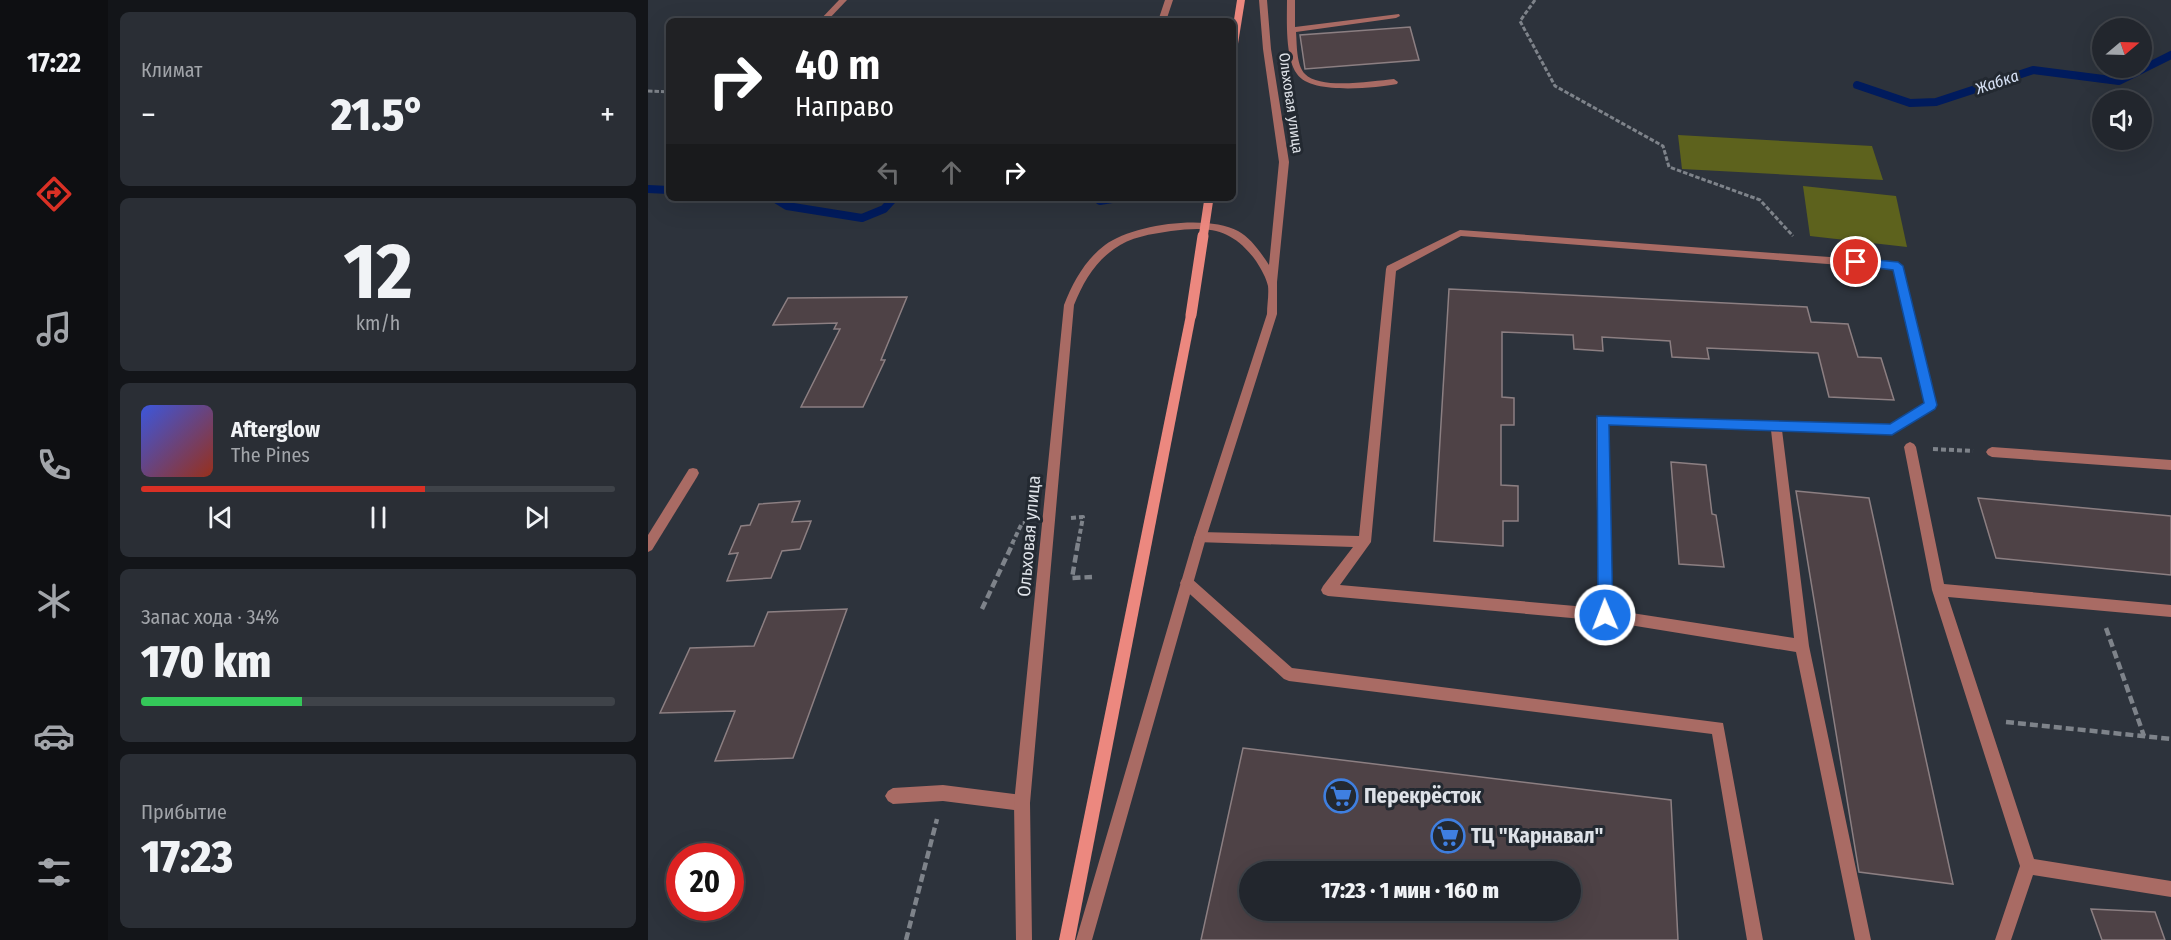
<!DOCTYPE html>
<html lang="ru">
<head>
<meta charset="utf-8">
<style>
	:root { --surface:#22262d; --page:#2a2e35; --text:#f1f3f6; --muted:#a2a5aa; --line:#3f4349; --accent:#d93025 }
	body { margin:0; font-family:"Fira Sans Condensed",sans-serif; background:var(--page); color:var(--text); height:100vh; display:flex; flex-direction:column; font-size:22px; white-space:nowrap }
	* { box-sizing:border-box; margin:0 }
	p { font-size:20px; color:var(--muted) }
	.icon { flex:none; width:33px; height:33px; fill:none; stroke:currentColor; stroke-width:2; stroke-linecap:round; stroke-linejoin:round }
	.map { position:relative; flex:1; overflow:hidden }
	.panel { display:flex; flex-direction:column; gap:12px; padding:12px; background:#131519; width:540px }
	.panel>* { flex:none }
	.hud { position:absolute; left:18px; top:18px; width:570px; height:183px; border-radius:9px; box-shadow:0 6px 24px #0002,0 0 0 2px var(--line); background:#202124; color:#fff; overflow:hidden }
	.needle { width:39px; rotate:71deg }
	.tools { position:absolute; left:1444px; top:18px; display:grid; gap:12px }
	.tools a { display:grid; place-items:center; width:60px; height:60px; border-radius:50%; background:var(--surface); box-shadow:0 6px 24px #0002,0 0 0 2px var(--line); font-size:30px }
	.speed { position:absolute; left:18px; top:843px; display:flex; gap:12px; font-size:30px; font-weight:700; text-align:center }
	.speed>* { display:grid; place-content:center; width:78px; height:78px; border-radius:50%; background:var(--surface); box-shadow:0 6px 24px #0002,0 0 0 2px var(--line); line-height:1 }
	.speed .limit { border:9px solid #d22; background:#fff; color:#111 }
	.pin { position:absolute; display:grid; place-items:center; width:51px; height:51px; color:#fff; margin:-26px; border:3px solid #fff; border-radius:50%; box-shadow:0 2px 6px #0007 }
	.me { position:absolute; width:66px; margin:-33px; rotate:359deg; stroke-linejoin:round; filter:drop-shadow(0 0 4px #0008) }
	.turn { display:flex; align-items:center; gap:21px; height:126px; padding:0 30px; font-size:27px }
	.turn .icon { width:78px; height:78px; stroke-width:2.5 }
	.turn b { display:block; font-size:42px; line-height:51px }
	.lanes { display:flex; align-items:center; height:57px; padding:0 30px; background:#0003; justify-content:center; gap:30px; direction:ltr }
	.lanes .off { opacity:.35 }
	.big { font-size:45px; font-weight:800; line-height:1.1 }
	.panel .widget { flex:1; display:flex; flex-direction:column; justify-content:center; gap:9px; min-width:0; padding:0 21px; border-radius:9px; background:var(--page) }
	.panel .dial { align-items:center; gap:0 }
	.dial b { font-size:78px; line-height:1 }
	.song { display:flex; align-items:center; gap:18px }
	.cover { width:72px; height:72px; border-radius:9px; background:linear-gradient(135deg,hsl(230 70% 55%),hsl(10 70% 35%)) }
	.played { height:6px; border-radius:3px; background:linear-gradient(90deg,var(--accent) 60%,var(--line) 60%) }
	.keys { display:flex; justify-content:space-around; direction:ltr }
	.heat { display:flex; justify-content:space-between; align-items:center; font-size:33px; direction:ltr }
	.charge { height:9px; border-radius:4px; background:linear-gradient(90deg,#34c759 34%,var(--line) 0) }
	.trip { position:absolute; left:591px; top:861px; width:342px; height:60px; border-radius:30px; background:var(--surface); box-shadow:0 6px 24px #0002,0 0 0 2px var(--line); font-weight:800; line-height:60px; text-align:center }
	main { display:flex; flex:1; min-height:0 }
	.dock { display:flex; flex-direction:column; width:108px; justify-content:space-around; align-items:center; background:#0e0f12; color:var(--muted) }
	.dock .icon { width:42px; height:42px }
	.dock .active { color:var(--accent) }
	.dock b { font-size:27px; color:var(--text) }
	.map>svg:first-child { display:block }
	.green { fill:#5d621d }
	.lines { fill:none; stroke-linecap:round; stroke-linejoin:round }
	.stream { stroke:#001b5d; stroke-width:8 }
	.building { fill:#4e4246; stroke:#8c7f82; stroke-width:1.5; fill-rule:evenodd }
	.path-far2 { stroke:#7e838a; stroke-width:3; stroke-dasharray:4.5 2; stroke-linecap:butt }
	.path-far1 { stroke:#7e838a; stroke-width:4; stroke-dasharray:5 3; stroke-linecap:butt }
	.path { stroke:#7e838a; stroke-width:4.5; stroke-dasharray:8 4; stroke-linecap:butt }
	.lane { fill:#a96b64; fill-rule:evenodd }
	.street { fill:#a96b64; fill-rule:evenodd }
	.secondary { fill:#ec887f; fill-rule:evenodd }
	.secondary-bridge-far1 { stroke:#ec887f; stroke-width:9 }
	.secondary-bridge { stroke:#ec887f; stroke-width:11 }
	.route { fill:#1a73e8; stroke:#114b97; stroke-width:1.5 }
	.labels { text-anchor:middle; dominant-baseline:central; stroke-width:6; stroke-linejoin:round; paint-order:stroke }
	.far-street-label { font-size:15px; fill:#dee2e8; stroke:#232931 }
	.far-water-label { font-size:16px; font-style:italic; fill:#d6e1f5; stroke:#232931 }
	.street-label { font-size:18px; fill:#dee2e8; stroke:#232931 }
	.near-poi-label { font-size:21px; font-weight:bold; fill:#dee2e8; stroke:#232931; text-anchor:start }
</style>
</head>
<body>
<main>
<nav class="dock">
<b>17:22</b>
<svg class="icon active" aria-label="directions" viewBox="0 0 24 24"><path d="M12 3l9 9-9 9-9-9zM9 14v-3h6M13 9l2 2-2 2"/></svg>
<svg class="icon" aria-label="music" viewBox="0 0 24 24"><path d="M9 18V5l10-2v13"/><circle cx="6" cy="18" r="3"/><circle cx="16" cy="16" r="3"/></svg>
<svg class="icon" aria-label="phone" viewBox="0 0 24 24"><path d="M5 4h4l2 5-3 2q2 4 5 5l2-3 5 2v4C11 20 4 13 5 4z"/></svg>
<svg class="icon" aria-label="climate" viewBox="0 0 24 24"><path d="M12 3v18M4 7l16 10M4 17L20 7"/></svg>
<svg class="icon" aria-label="car" viewBox="0 0 24 24"><path d="M5 17H2v-5l4-1 3-4h7l3 4 3 1v5h-3M9 17h6M6 11h13"/><circle cx="7" cy="17" r="2"/><circle cx="17" cy="17" r="2"/></svg>
<svg class="icon" aria-label="filters" viewBox="0 0 24 24"><path d="M4 7h16M4 17h16"/><circle cx="9" cy="7" r="2"/><circle cx="15" cy="17" r="2"/></svg>
</nav>
<section class="panel">
<div class="widget"><p>Климат</p>
<div class="heat"><a>−</a><b class="big">21.5°</b><a>+</a></div>
</div>
<div class="widget dial"><b>12</b><p>km/h</p></div>
<div class="widget">
<div class="song"><i class="cover"></i><div><b>Afterglow</b><p>The Pines</p></div></div>
<div class="played"></div>
<div class="keys"><svg class="icon" aria-label="previous" viewBox="0 0 24 24"><path d="M18 5L8 12l10 7zM5 5v14"/></svg><svg class="icon" aria-label="pause" viewBox="0 0 24 24"><path d="M8 5v14M16 5v14"/></svg><svg class="icon" aria-label="next" viewBox="0 0 24 24"><path d="M6 5l10 7-10 7zM19 5v14"/></svg></div>
</div>
<div class="widget"><p>Запас хода · 34%</p><b class="big">170 km</b><div class="charge"></div></div>
<div class="widget"><p>Прибытие</p><b class="big">17:23</b></div>
</section>
<div class="map">
<svg width="1523" height="940" viewBox="0 0 1523 940">
	<rect width="100%" height="100%" fill="#2d333c"/>
	<g class="green">
		<path d="M1030,135L1224,146L1235,180L1034,169Z"/>
		<path d="M1155,186L1248,196L1259,247L1162,236Z"/>
	</g>
	<g class="lines">
		<g class="stream">
			<path d="M1209,85L1262,103L1288,102L1385,70L1471,81L1523,55"/>
			<path d="M0,189L21,190"/>
			<path d="M126,198L139,206L214,218L236,209L246,198"/>
			<path d="M392,198H398"/>
			<path d="M448,198L452,201L470,198"/>
		</g>
	</g>
	<g class="building">
		<path d="M762,27L771,60L657,69L652,35Z"/>
		<path d="M801,289L1159,307L1163,322L1200,324L1210,357L1233,358L1246,400L1181,397L1170,353L1059,348L1061,359L1024,357L1022,341L954,337L955,351L926,349L925,335L854,332V397L866,398V425H853V485L870,486V521H855V546L786,541Z"/>
		<path d="M259,297L233,360H237L215,407H153L192,329H186L189,323L125,325L140,298Z"/>
		<path d="M1023,462L1058,465L1064,514L1068,515L1076,567L1031,564Z"/>
		<path d="M1148,491L1221,498L1305,884L1211,872Z"/>
		<path d="M1330,498L1523,516V575L1348,558Z"/>
		<path d="M152,501L144,522L163,521L152,549L134,551L123,578L79,581L90,553L81,554L93,526L102,525L111,504Z"/>
		<path d="M199,609L145,758L67,761L87,711L12,713L42,648L106,646L120,612Z"/>
		<path d="M595,748L1023,800L1030,940H553ZM602,872H922V910H602Z"/>
		<path d="M1443,909L1507,912L1517,940H1454Z"/>
	</g>
	<g class="lines">
		<g class="path-far2">
			<path d="M887,0L872,21L907,86L1015,146L1021,167L1112,200L1145,236"/>
			<path d="M0,91L21,92"/>
		</g>
		<g class="path-far1">
			<path d="M1285,449L1325,451"/>
			<path d="M423,518L435,517L430,544"/>
			<path d="M364,544L374,523H377"/>
		</g>
		<g class="path">
			<path d="M430,543L424,578L444,577"/>
			<path d="M334,609L365,543"/>
			<path d="M1458,628L1496,736"/>
			<path d="M1358,722L1523,739"/>
			<path d="M258,940L289,819"/>
		</g>
		<g class="lane">
			<path d="M639,0H647V27L751,14L752,16L748,18L648,32C649,43 648,65 657,74C672,90 725,81 746,79L750,82L749,84C727,88 663,95 649,74C637,58 639,20 639,0Z"/>
			<path d="M812,230L1250,262L1255,266L1289,405L1287,408L1244,434L1134,430L1161,646L1223,940H1207L1148,652L957,621L680,596L675,594L673,590L675,586L705,547L548,542L546,538L548,534L552,532L711,536L738,269L739,266ZM813,236L1246,269L1277,403L1242,424L950,416L948,419L950,608L692,585L723,542L748,271ZM960,424L1123,430L1146,638L964,610Z"/>
			<path d="M1262,442L1266,444L1268,447L1296,584L1523,605V617L1300,597L1386,859L1523,881V897L1385,875L1363,940H1347L1372,866L1284,590L1256,447L1258,444Z"/>
			<path d="M1344,447L1523,460V470L1344,457L1340,455L1338,452L1340,449Z"/>
			<path d="M45,468L49,469L51,473L49,477L4,550L0,552V535L41,469Z"/>
			<path d="M539,577L544,579L644,668L1075,723L1115,940H1099L1064,734L641,681L636,679L534,587L532,583L534,579Z"/>
			<path d="M295,785L374,795L379,798L382,803L379,808L374,811L295,801L245,804L240,801L237,796L240,791L245,788Z"/>
		</g>
		<g class="street">
			<path d="M191,0H199L179,21H171Z"/>
			<path d="M517,0H525L518,21H510Z"/>
			<path d="M611,0H619L623,49L641,162L629,282V314L558,538L444,940H428L546,538L619,314C619,305 621,295 620,286C618,277 613,269 608,261C584,228 561,226 523,231C503,234 482,237 466,249C446,263 435,283 426,305L382,803L384,940H368L366,803L416,305C425,282 437,260 457,245C485,224 559,214 590,231C603,238 613,253 621,265L631,162L615,49Z"/>
		</g>
		<g class="secondary">
			<path d="M589,0H597L589,50L585,52V26Z"/>
			<path d="M543,311L548,315L427,940H411L538,315Z"/>
		</g>
		<path class="secondary-bridge-far1" d="M555,238L561,198"/>
		<path class="secondary-bridge" d="M543,315L555,236"/>
	</g>
	<path class="route" d="M1208,258L1250,262L1255,266L1289,405L1287,409L1244,435L961,425L965,615L963,620H952L950,615L949,416L1242,424L1276,403L1245,270L1204,265V260Z"/>
	<defs>
		<symbol id="supermarket-ring" viewBox="-11 -11 22 22"><circle r="9.5" fill="#232931" stroke="#3f7fe0" stroke-width="1.5"/><path d="M-6-5.5h2.5l.6 2H6L4.5 2H-2.5L-4.4-4H-6ZM-1.5 3.2a1.3 1.3 0 1 0 .1 0ZM3 3.2a1.3 1.3 0 1 0 .1 0Z" fill="#3f7fe0"/></symbol>
	</defs>
	<g fill-rule="evenodd">
		<use href="#supermarket-ring" x="674" y="777" width="38" height="38"/>
		<use href="#supermarket-ring" x="781" y="817" width="38" height="38"/>
	</g>
	<g class="labels">
		<g class="far-street-label">
			<text transform="translate(643 103) rotate(82)">Ольховая улица</text>
		</g>
		<g class="far-water-label">
			<text transform="translate(1349 82) rotate(-19)">Жабка</text>
		</g>
		<g class="street-label">
			<text transform="translate(381 536) rotate(-85)">Ольховая улица</text>
		</g>
		<g class="near-poi-label">
			<text x="716" y="796">Перекрёсток</text>
			<text x="823" y="836">ТЦ "Карнавал"</text>
		</g>
	</g>
</svg>
<div class="tools">
<a><svg class="needle" viewBox="-14 -14 28 28"><path d="M0-13l5 13h-10z" fill="#e53935"/><path d="M0 13l5-13h-10z" fill="#a2a5aa"/></svg></a>
<a><svg class="icon" aria-label="sound" viewBox="0 0 24 24"><path d="M4 9h4l5-4v14l-5-4H4zM17 9q2 3 0 6"/></svg></a>
</div>
<div class="speed"><div class="limit">20</div></div>
<div class="pin" style="left:1208px;top:262px;background:#d93025"><svg class="icon" aria-label="arrive" viewBox="0 0 24 24"><path d="M6 21V4h12l-3 4 3 4H6"/></svg></div>
<svg class="me" style="left:957px;top:615px" viewBox="-20 -20 40 40"><circle r="17" fill="#1a73e8" stroke="#fff" stroke-width="3"/><path d="M0-11L8 9 0 5-8 9z" fill="#fff"/></svg>
<div class="trip">17:23 · 1 мин · 160 m</div>
<div class="hud">
<div class="turn"><svg class="icon" aria-label="right" viewBox="0 0 24 24"><path d="M7 20v-9h11M14 6l5 5-5 5"/></svg><div><b>40 m</b>Направо</div></div>
<div class="lanes"><svg class="icon off" aria-label="left" viewBox="0 0 24 24"><path d="M17 20v-9H6M10 6l-5 5 5 5"/></svg><svg class="icon off" aria-label="ahead" viewBox="0 0 24 24"><path d="M12 20V5M6 11l6-6 6 6"/></svg><svg class="icon" aria-label="right" viewBox="0 0 24 24"><path d="M7 20v-9h11M14 6l5 5-5 5"/></svg></div>
</div>
</div>
</main>
</body>
</html>
